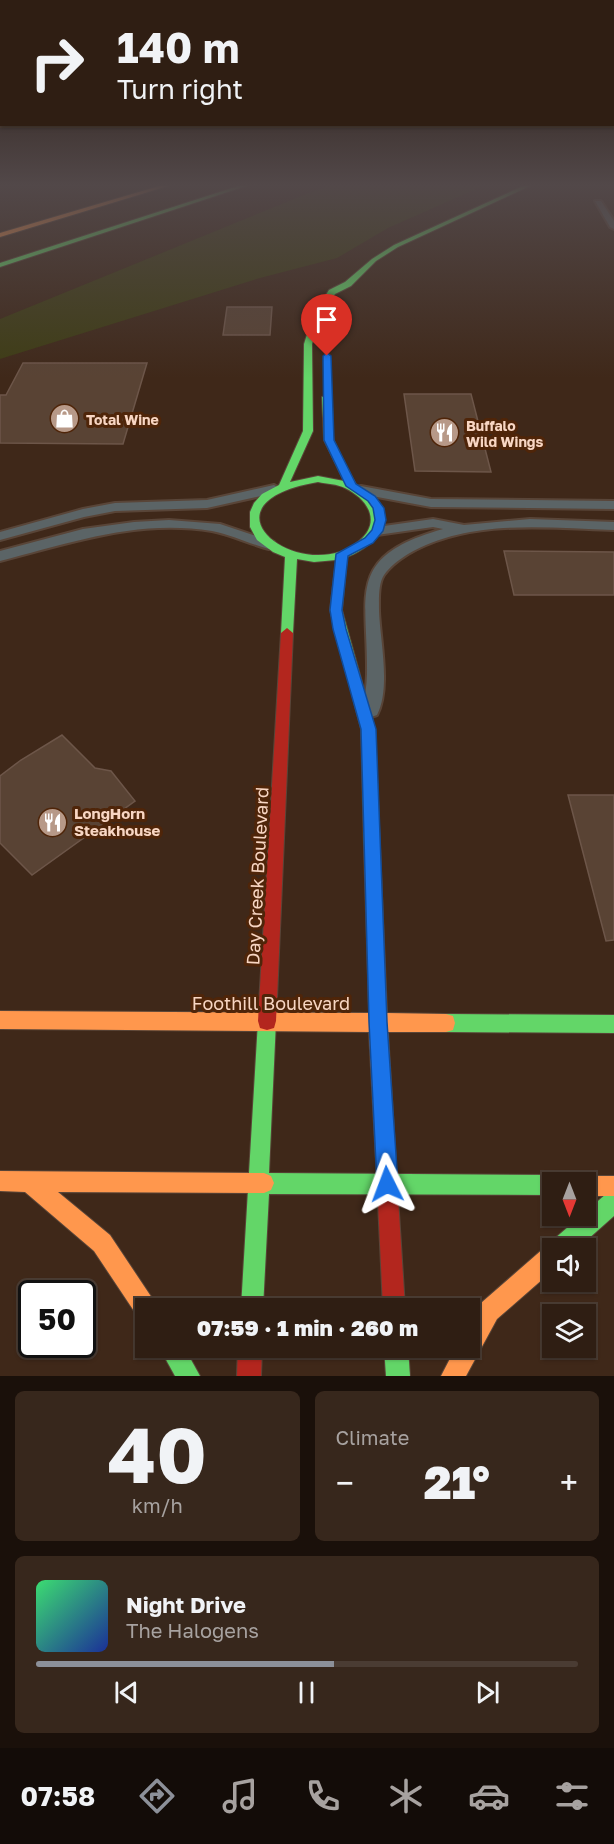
<!DOCTYPE html>
<html lang="en">
<head>
<meta charset="utf-8">
<style>
	:root { --surface:#2f1e13; --page:#37271c; --text:#f1f3f6; --muted:#a7a2a0; --line:#4a3c33; --accent:#8c9099 }
	body { margin:0; font-family:"Golos Text",sans-serif; background:var(--page); color:var(--text); height:100vh; display:flex; flex-direction:column; font-size:22px; white-space:nowrap }
	* { box-sizing:border-box; margin:0 }
	p { font-size:20px; color:var(--muted) }
	.icon { flex:none; width:33px; height:33px; fill:none; stroke:currentColor; stroke-width:2; stroke-linecap:round; stroke-linejoin:round }
	.map { position:relative; height:1376px; overflow:hidden }
	.sheet { display:flex; flex-direction:column; gap:15px; padding:15px; background:#1a100a; flex:1 }
	.sheet>* { flex:none }
	.top-card { position:absolute; left:0px; top:0px; width:615px; height:126px; box-shadow:0 2px 4px #0004,0 0 0 2px var(--line); background:#2f1e13; color:var(--text); overflow:hidden }
	.needle { width:39px; rotate:180deg }
	.tools { position:absolute; left:542px; top:1172px; display:grid; gap:12px }
	.tools a { display:grid; place-items:center; width:54px; height:54px; border-radius:0px; background:var(--surface); box-shadow:0 2px 4px #0004,0 0 0 2px var(--line); font-size:30px }
	.speed { position:absolute; left:18px; top:1280px; display:flex; gap:12px; font-size:30px; font-weight:700; text-align:center }
	.speed>* { display:grid; place-content:center; width:78px; height:78px; border-radius:50%; background:var(--surface); box-shadow:0 2px 4px #0004,0 0 0 2px var(--line); line-height:1 }
	.speed .limit { border:3px solid #111; border-radius:9px; background:#fff; color:#111 }
	.pin { position:absolute; display:grid; place-items:center; width:51px; height:51px; color:#fff; margin:-62px -26px; border-radius:50% 50% 50% 0; rotate:-45deg; box-shadow:0 0 6px #0007 }
	.pin .icon { rotate:45deg }
	.me { position:absolute; width:66px; margin:-33px; rotate:357deg; stroke-linejoin:round; filter:drop-shadow(0 0 4px #0008) }
	.turn { display:flex; align-items:center; gap:21px; height:126px; padding:0 18px; font-size:27px }
	.turn .icon { width:78px; height:78px; stroke-width:2.5 }
	.turn b { display:block; font-size:42px; line-height:51px }
	.big { font-size:45px; font-weight:800; line-height:1.1 }
	.sheet .card { flex:1; display:flex; flex-direction:column; justify-content:center; gap:9px; min-width:0; padding:0 21px; border-radius:9px; background:var(--page) }
	.sheet .dial { align-items:center; gap:0 }
	.dial b { font-size:78px; line-height:1 }
	.song { display:flex; align-items:center; gap:18px }
	.cover { width:72px; height:72px; border-radius:9px; background:linear-gradient(135deg,hsl(140 70% 55%),hsl(230 70% 35%)) }
	.played { height:6px; border-radius:3px; background:linear-gradient(90deg,var(--accent) 55%,var(--line) 55%) }
	.keys { display:flex; justify-content:space-around; direction:ltr }
	.heat { display:flex; justify-content:space-between; align-items:center; font-size:33px; direction:ltr }
	.sheet .tiles { flex:1; display:grid; gap:15px; grid-template-columns:1fr 1fr }
	.card:last-child { grid-column:span 2 }
	.trip { position:absolute; left:135px; top:1298px; width:345px; height:60px; border-radius:0px; background:var(--surface); box-shadow:0 2px 4px #0004,0 0 0 2px var(--line); font-weight:800; line-height:60px; text-align:center }
	.tabs { display:flex; height:96px; justify-content:space-around; align-items:center; background:#130c08; color:var(--muted) }
	.tabs .icon { width:42px; height:42px }
	.tabs .on { color:var(--accent) }
	.tabs b { font-size:27px; color:var(--text) }
	.map>svg:first-child { display:block }
	.green { fill:#3e3c14 }
	.building { fill:#594334; stroke:#6d5649; stroke-width:1.5 }
	.lines { fill:none; stroke-linecap:round; stroke-linejoin:round }
	.lane-casing { stroke:#594538; stroke-width:4 }
	.fast-casing { stroke:#594538; stroke-width:2 }
	.slow-casing { stroke:#594538; stroke-width:2 }
	.jam-casing { stroke:#594538; stroke-width:2 }
	.lane { fill:#5b6466; fill-rule:evenodd }
	.fast { fill:#63d668; fill-rule:evenodd }
	.slow { fill:#ff974d; fill-rule:evenodd }
	.jam { fill:#b3261e; fill-rule:evenodd }
	.route { fill:#1a73e8; stroke:#114b97; stroke-width:1.5 }
	.labels { text-anchor:middle; dominant-baseline:central; stroke-width:6; stroke-linejoin:round; paint-order:stroke }
	.far-poi-label { font-size:14px; font-weight:bold; fill:#f8d6c3; stroke:#4f2509; text-anchor:start }
	.poi-label { font-size:15px; font-weight:bold; fill:#f8d6c3; stroke:#4f2509; text-anchor:start }
	.near-street-label { font-size:18px; fill:#f8d6c3; stroke:#4f2509 }
</style>
</head>
<body>
<div class="map">
<svg width="614" height="1376" viewBox="0 0 614 1376">
	<rect width="100%" height="100%" fill="#3f2819"/>
	<path class="green" d="M326,186H483L388,228L337,258L260,278L0,359V319Z"/>
	<g class="building">
		<path d="M227,307H272L270,335H223Z"/>
		<path d="M23,363H147L123,444L0,443V395H6Z"/>
		<path d="M404,394H471L491,472L415,471Z"/>
		<path d="M504,551L614,552V595H514Z"/>
		<path d="M62,735L95,768L111,771L135,801L32,875L0,843V776L21,760Z"/>
		<path d="M568,795H614V940L606,941Z"/>
	</g>
	<g class="lines">
		<defs>
			<g id="lane">
				<path d="M595,201H601L614,221V229L610,227Z"/>
				<path d="M274,485L280,489L279,492L207,508L115,511L84,517L0,540V532L83,509L115,503L207,500Z"/>
				<path d="M361,486L431,499L614,501V509L431,507L356,493L355,490L356,487Z"/>
				<path d="M433,519L464,525L530,519L614,522V530C546,528 470,518 408,554C400,559 390,566 384,575C378,584 379,600 379,611C380,640 391,688 377,715L371,717L365,715L363,710C364,698 367,686 367,674C368,592 345,557 443,529L433,527L377,535L370,531L377,527Z"/>
				<path d="M169,520L220,524L274,542L276,545L269,549C250,544 232,535 212,531C136,519 71,543 0,561V551L83,529L134,522Z"/>
			</g>
			<g id="fast">
				<path d="M238,186H246L0,267V263Z"/>
				<path d="M523,186H530L398,247L376,261L351,286L335,294L321,315L312,344L313,431L290,482L318,476L344,481L324,440L322,397L330,395C335,409 330,427 334,441C337,448 354,483 358,487C365,493 373,496 378,505C393,529 368,549 347,557L342,610L375,729L380,847L378,852L372,854L366,852L364,847L361,729L330,610L336,560L314,562L297,559L293,633L287,638L283,636L281,633L285,557L273,552L257,540L250,527V512L254,503L262,494L279,485L303,431L304,344L313,315L329,290L345,282L372,259L394,245ZM318,482C327,484 337,484 345,488C368,499 382,522 359,541C303,588 190,504 318,482Z"/>
				<path d="M267,1012L274,1014L276,1021L269,1173L552,1175L559,1178L561,1182H552V1195L269,1194L263,1308H241L258,1021L260,1014Z"/>
				<path d="M446,1014L614,1015V1033L446,1032L439,1030L437,1023L439,1016Z"/>
				<path d="M614,1191V1216L578,1248H552V1253L550,1248L553,1240L606,1194Z"/>
				<path d="M159,1347H184L200,1376H175Z"/>
				<path d="M384,1347H408L410,1376H386Z"/>
			</g>
			<g id="slow">
				<path d="M159,186H168L0,237V233Z"/>
				<path d="M372,840L378,842L380,847L387,1013L446,1014L453,1016L455,1023L453,1030L446,1032H388L397,1181L394,1188L387,1191L380,1188L377,1181L369,1032L0,1029V1011L369,1013L364,847L366,842Z"/>
				<path d="M0,1171L264,1173L271,1176L274,1183L271,1190L264,1193L58,1192L110,1235L154,1301L157,1308H146V1320L138,1317L94,1251L25,1192L0,1191Z"/>
				<path d="M585,1176H614V1196H585V1182H576L578,1179Z"/>
				<path d="M552,1245L559,1248H552V1271L497,1319L466,1376H441L456,1347H470V1324L481,1303L544,1248Z"/>
			</g>
			<g id="jam">
				<path d="M287,628L293,633L276,1021L274,1028L267,1030L260,1028L258,1021L281,633Z"/>
				<path d="M387,1171L394,1174L397,1181L405,1308H383L377,1181L380,1174Z"/>
				<path d="M238,1347H262L261,1376H237Z"/>
			</g>
		</defs>
		<use href="#lane" class="lane-casing"/>
		<use href="#fast" class="fast-casing"/>
		<use href="#slow" class="slow-casing"/>
		<use href="#jam" class="jam-casing"/>
		<use href="#lane" class="lane"/>
		<use href="#fast" class="fast"/>
		<use href="#slow" class="slow"/>
		<use href="#jam" class="jam"/>
	</g>
	<linearGradient id="sky" x2="0" y2="1"><stop stop-color="#23160e"/><stop offset="0.49" stop-color="#524849"/><stop offset="1" stop-color="#524849" stop-opacity="0"/></linearGradient>
	<rect width="614" height="378" fill="url(#sky)"/>
	<path class="route" d="M327,353L331,356L334,440L356,484L375,496L384,508L386,520L383,531L373,543L348,556L342,610L346,629L376,729L387,1022L398,1184L395,1191L387,1194L380,1191L377,1184L369,1022L361,729L333,629L330,610L336,554L365,538L372,530L375,520L373,508L368,501L346,486L324,440L323,356Z"/>
	<defs>
		<symbol id="shop-disc" viewBox="-11 -11 22 22"><circle r="9.5" fill="#b79988" stroke="#4f2509"/><path d="M-5-2.5h2.3a2.7 3.5 0 0 1 5.4 0H5L5.5 6h-11ZM-1.5-2.5h3a1.5 2.3 0 0 0-3 0Z" fill="#fff"/></symbol>
		<symbol id="restaurant-disc" viewBox="-11 -11 22 22"><circle r="9.5" fill="#b79988" stroke="#4f2509"/><path d="M-5-6h1v4h1v-4h1v4h1v-4h1v5L-1.5 .5V6h-2V.5L-5-1ZM5-6V6H3V1.5H1.5Q1.5-4 5-6Z" fill="#fff"/></symbol>
	</defs>
	<g fill-rule="evenodd">
		<use href="#shop-disc" x="48" y="402" width="33" height="33"/>
		<use href="#restaurant-disc" x="428" y="416" width="33" height="33"/>
		<use href="#restaurant-disc" x="36" y="806" width="33" height="33"/>
	</g>
	<g class="labels">
		<g class="far-poi-label">
			<text x="86" y="419">Total Wine</text>
			<text x="466" y="425">Buffalo<tspan x="466" dy="16">Wild Wings</tspan></text>
		</g>
		<g class="poi-label">
			<text x="74" y="813">LongHorn<tspan x="74" dy="17">Steakhouse</tspan></text>
		</g>
		<g class="near-street-label">
			<text transform="translate(257 876) rotate(-87)">Day Creek Boulevard</text>
			<text x="271" y="1003">Foothill Boulevard</text>
		</g>
	</g>
</svg>
<div class="tools">
<a><svg class="needle" viewBox="-14 -14 28 28"><path d="M0-13l5 13h-10z" fill="#e53935"/><path d="M0 13l5-13h-10z" fill="#a7a2a0"/></svg></a>
<a><svg class="icon" aria-label="sound" viewBox="0 0 24 24"><path d="M4 9h4l5-4v14l-5-4H4zM17 9q2 3 0 6"/></svg></a>
<a><svg class="icon" aria-label="layers" viewBox="0 0 24 24"><path d="M12 4l9 5-9 5-9-5zM3 14l9 5 9-5"/></svg></a>
</div>
<div class="speed"><div class="limit">50</div></div>
<div class="pin" style="left:327px;top:356px;background:#d93025"><svg class="icon" aria-label="arrive" viewBox="0 0 24 24"><path d="M6 21V4h12l-3 4 3 4H6"/></svg></div>
<svg class="me" style="left:387px;top:1184px" viewBox="-20 -20 40 40"><path d="M0-17L14 15 0 8-14 15z" fill="#1a73e8" stroke="#fff" stroke-width="4"/></svg>
<div class="trip">07:59 · 1 min · 260 m</div>
<div class="top-card">
<div class="turn"><svg class="icon" aria-label="right" viewBox="0 0 24 24"><path d="M7 20v-9h11M14 6l5 5-5 5"/></svg><div><b>140 m</b>Turn right</div></div>
</div>
</div>
<section class="sheet">
<div class="tiles">
<div class="card dial"><b>40</b><p>km/h</p></div>
<div class="card"><p>Climate</p>
<div class="heat"><a>−</a><b class="big">21°</b><a>+</a></div>
</div>
<div class="card">
<div class="song"><i class="cover"></i><div><b>Night Drive</b><p>The Halogens</p></div></div>
<div class="played"></div>
<div class="keys"><svg class="icon" aria-label="previous" viewBox="0 0 24 24"><path d="M18 5L8 12l10 7zM5 5v14"/></svg><svg class="icon" aria-label="pause" viewBox="0 0 24 24"><path d="M8 5v14M16 5v14"/></svg><svg class="icon" aria-label="next" viewBox="0 0 24 24"><path d="M6 5l10 7-10 7zM19 5v14"/></svg></div>
</div>
</div>
</section>
<nav class="tabs">
<b>07:58</b>
<svg class="icon on" aria-label="directions" viewBox="0 0 24 24"><path d="M12 3l9 9-9 9-9-9zM9 14v-3h6M13 9l2 2-2 2"/></svg>
<svg class="icon" aria-label="music" viewBox="0 0 24 24"><path d="M9 18V5l10-2v13"/><circle cx="6" cy="18" r="3"/><circle cx="16" cy="16" r="3"/></svg>
<svg class="icon" aria-label="phone" viewBox="0 0 24 24"><path d="M5 4h4l2 5-3 2q2 4 5 5l2-3 5 2v4C11 20 4 13 5 4z"/></svg>
<svg class="icon" aria-label="climate" viewBox="0 0 24 24"><path d="M12 3v18M4 7l16 10M4 17L20 7"/></svg>
<svg class="icon" aria-label="car" viewBox="0 0 24 24"><path d="M5 17H2v-5l4-1 3-4h7l3 4 3 1v5h-3M9 17h6M6 11h13"/><circle cx="7" cy="17" r="2"/><circle cx="17" cy="17" r="2"/></svg>
<svg class="icon" aria-label="filters" viewBox="0 0 24 24"><path d="M4 7h16M4 17h16"/><circle cx="9" cy="7" r="2"/><circle cx="15" cy="17" r="2"/></svg>
</nav>
</body>
</html>
